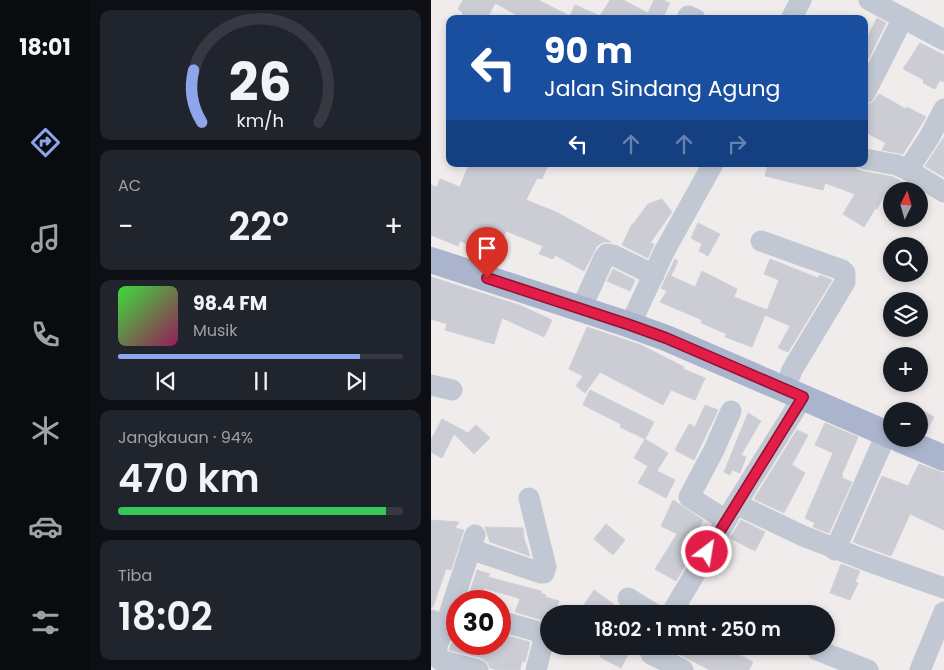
<!DOCTYPE html>
<html lang="id">
<head>
<meta charset="utf-8">
<style>
	:root { --surface:#171b24; --page:#20242c; --text:#f1f3f6; --muted:#9ea1a6; --line:#363941; --accent:#8ea5eb }
	body { margin:0; font-family:Poppins,sans-serif; background:var(--page); color:var(--text); height:100vh; display:flex; flex-direction:column; font-size:19px; white-space:nowrap }
	* { box-sizing:border-box; margin:0 }
	p { font-size:16px; color:var(--muted) }
	.icon { flex:none; width:28px; height:28px; fill:none; stroke:currentColor; stroke-width:2; stroke-linecap:round; stroke-linejoin:round }
	.map { position:relative; flex:1; overflow:hidden }
	.side { display:flex; flex-direction:column; gap:10px; padding:10px; background:#0d0f14; width:341px }
	.side>* { flex:none }
	.guide { position:absolute; left:15px; top:15px; width:422px; height:152px; border-radius:10px; box-shadow:0 2px 8px #0003; background:#1a4fa0; color:#fff; overflow:hidden }
	.needle { width:32px; rotate:5deg }
	.tools { position:absolute; left:452px; top:182px; display:grid; gap:10px }
	.tools a { display:grid; place-items:center; width:45px; height:45px; border-radius:50%; background:var(--surface); box-shadow:0 2px 8px #0003; font-size:25px }
	.speed { position:absolute; left:15px; top:590px; display:flex; gap:10px; font-size:25px; font-weight:700; text-align:center }
	.speed>* { display:grid; place-content:center; width:65px; height:65px; border-radius:50%; background:var(--surface); box-shadow:0 2px 8px #0003; line-height:1 }
	.speed .limit { border:8px solid #d22; background:#fff; color:#111 }
	.pin { position:absolute; display:grid; place-items:center; width:42px; height:42px; color:#fff; margin:-51px -21px; border-radius:50% 50% 50% 0; rotate:-45deg; box-shadow:0 0 5px #0007 }
	.pin .icon { rotate:45deg }
	.me { position:absolute; width:55px; margin:-28px; rotate:31deg; stroke-linejoin:round; filter:drop-shadow(0 0 4px #0008) }
	.turn { display:flex; align-items:center; gap:18px; height:105px; padding:0 15px; font-size:22px }
	.turn .icon { width:65px; height:65px; stroke-width:2.5 }
	.turn b { display:block; font-size:35px; line-height:42px }
	.lanes { display:flex; align-items:center; height:48px; padding:0 15px; background:#0003; justify-content:center; gap:25px; direction:ltr }
	.lanes .off { opacity:.35 }
	.big { font-size:38px; font-weight:600; line-height:1.1 }
	.side .widget { flex:1; display:flex; flex-direction:column; justify-content:center; gap:8px; min-width:0; padding:0 18px; border-radius:10px; background:var(--page) }
	.side .dial { align-items:center; gap:0 }
	.dial svg { height:130px; overflow:visible; fill:none; stroke:var(--line); stroke-width:7; stroke-linecap:round; text-anchor:middle }
	.dial text { fill:var(--text); stroke:none }
	.song { display:flex; align-items:center; gap:15px }
	.cover { width:60px; height:60px; border-radius:8px; background:linear-gradient(135deg,hsl(120 70% 55%),hsl(330 70% 35%)) }
	.played { height:5px; border-radius:2px; background:linear-gradient(90deg,var(--accent) 85%,var(--line) 85%) }
	.keys { display:flex; justify-content:space-around; direction:ltr }
	.heat { display:flex; justify-content:space-between; align-items:center; font-size:28px; direction:ltr }
	.charge { height:8px; border-radius:4px; background:linear-gradient(90deg,#34c759 94%,var(--line) 0) }
	.trip { position:absolute; left:109px; top:605px; width:295px; height:50px; border-radius:25px; background:var(--surface); box-shadow:0 2px 8px #0003; font-weight:600; line-height:50px; text-align:center }
	main { display:flex; flex:1; min-height:0 }
	.tabs { display:flex; flex-direction:column; width:90px; justify-content:space-around; align-items:center; background:#090b0e; color:var(--muted) }
	.tabs .icon { width:35px; height:35px }
	.tabs .current { color:var(--accent) }
	.tabs b { font-size:22px; color:var(--text) }
	.map>svg:first-child { display:block }
	.building { fill:#cbccd4; stroke:#cfd0d8 }
	.lines { fill:none; stroke-linecap:round; stroke-linejoin:round }
	.minor { stroke:#c1c8d4; stroke-width:21 }
	.major { stroke:#aab4cc; stroke-width:26 }
	.route-casing { stroke:#92132f; stroke-width:12 }
	.route { stroke:#e11d48; stroke-width:9 }
</style>
</head>
<body>
<main>
<nav class="tabs">
<b>18:01</b>
<svg class="icon current" aria-label="directions" viewBox="0 0 24 24"><path d="M12 3l9 9-9 9-9-9zM9 14v-3h6M13 9l2 2-2 2"/></svg>
<svg class="icon" aria-label="music" viewBox="0 0 24 24"><path d="M9 18V5l10-2v13"/><circle cx="6" cy="18" r="3"/><circle cx="16" cy="16" r="3"/></svg>
<svg class="icon" aria-label="phone" viewBox="0 0 24 24"><path d="M5 4h4l2 5-3 2q2 4 5 5l2-3 5 2v4C11 20 4 13 5 4z"/></svg>
<svg class="icon" aria-label="climate" viewBox="0 0 24 24"><path d="M12 3v18M4 7l16 10M4 17L20 7"/></svg>
<svg class="icon" aria-label="car" viewBox="0 0 24 24"><path d="M5 17H2v-5l4-1 3-4h7l3 4 3 1v5h-3M9 17h6M6 11h13"/><circle cx="7" cy="17" r="2"/><circle cx="17" cy="17" r="2"/></svg>
<svg class="icon" aria-label="filters" viewBox="0 0 24 24"><path d="M4 7h16M4 17h16"/><circle cx="9" cy="7" r="2"/><circle cx="15" cy="17" r="2"/></svg>
</nav>
<section class="side">
<div class="widget dial"><svg viewBox="0 0 100 80">
<path d="M14 69A42 42 0 1 1 86 69"/>
<path d="M14 69A42 42 0 0 1 9 37" stroke="#8ea5eb"/>
<text x="50" y="56" font-size="32" font-weight="700">26</text>
<text x="50" y="72" font-size="11">km/h</text>
</svg></div>
<div class="widget"><p>AC</p>
<div class="heat"><a>−</a><b class="big">22°</b><a>+</a></div>
</div>
<div class="widget">
<div class="song"><i class="cover"></i><div><b>98.4 FM</b><p>Musik</p></div></div>
<div class="played"></div>
<div class="keys"><svg class="icon" aria-label="previous" viewBox="0 0 24 24"><path d="M18 5L8 12l10 7zM5 5v14"/></svg><svg class="icon" aria-label="pause" viewBox="0 0 24 24"><path d="M8 5v14M16 5v14"/></svg><svg class="icon" aria-label="next" viewBox="0 0 24 24"><path d="M6 5l10 7-10 7zM19 5v14"/></svg></div>
</div>
<div class="widget"><p>Jangkauan · 94%</p><b class="big">470 km</b><div class="charge"></div></div>
<div class="widget"><p>Tiba</p><b class="big">18:02</b></div>
</section>
<div class="map">
<svg width="513" height="670" viewBox="0 0 513 670">
	<rect width="100%" height="100%" fill="#efeceb"/>
	<g class="building">
		<path d="M32,0H107L139,16L144,5L169,16L179,0H192L217,13L223,0H232L239,3L231,19H93L64,3L56,19H29L32,13L27,9Z"/>
		<path d="M446,18L455,23L434,66V42Z"/>
		<path d="M489,43L513,55V82L509,80L504,89L492,83L493,80L472,69Z"/>
		<path d="M448,94L475,109L476,107L495,117L472,154L451,150L455,143L434,132V105L441,103Z"/>
		<path d="M513,137V177L494,166Z"/>
		<path d="M38,164H108L116,167L111,179L106,178L95,200L125,212L180,242H172L166,246L153,271L124,255L122,259L108,254L112,246L75,231L61,260L50,256L52,250L29,241L27,246L0,235V185L6,187L9,179L29,187Z"/>
		<path d="M337,164H422L426,169L431,171L462,177L488,191H461L458,197L453,195L446,209H444L433,227L412,214L424,194L394,183L392,190L334,176Z"/>
		<path d="M231,199L241,212L219,243L223,244L217,258L191,245L201,224H202L217,204Z"/>
		<path d="M267,223L289,234L277,256L268,251L271,244L260,238Z"/>
		<path d="M244,259L247,261L240,276L264,287L271,271L306,289L303,297L336,310L348,280L333,274L339,259L387,278L389,275L401,280L357,352L347,348L359,326L334,315L321,347L294,337L296,334L270,323L271,320L229,302L236,291L230,288Z"/>
		<path d="M182,269L204,280L199,291L176,281Z"/>
		<path d="M0,277L88,305L121,320L113,337L71,318L63,344L14,330L16,324L0,319Z"/>
		<path d="M156,327L210,345L253,367L252,369L274,378L264,400L240,390L232,405L169,372L154,393L145,386L152,376L138,369Z"/>
		<path d="M159,390L223,422L214,439L189,427L190,424L152,405Z"/>
		<path d="M274,405L287,410L263,460L244,450L258,424L264,427Z"/>
		<path d="M489,409L503,417L494,434L489,431Z"/>
		<path d="M317,413L330,421L310,455L315,457L309,473L301,470L299,475L293,472Z"/>
		<path d="M11,419L37,433L45,425L59,438L43,454L23,434L11,458L0,452V440Z"/>
		<path d="M394,423L427,437L411,474L412,475L411,478L421,482L398,533L382,527L384,523L374,518L402,453L384,445Z"/>
		<path d="M366,430L377,435L361,465L374,473L353,513L323,499Z"/>
		<path d="M214,439L237,453L226,471L244,480L235,498L207,483L217,466L203,458Z"/>
		<path d="M488,464L513,473V530L479,514L460,556L422,542L451,476L477,486Z"/>
		<path d="M242,500L272,520L256,551L261,554L245,581L224,569L246,534L230,526Z"/>
		<path d="M0,520L28,522L24,528L33,530L20,570L15,569L2,607H0Z"/>
		<path d="M310,520L334,532L324,551L299,538Z"/>
		<path d="M175,524L194,540L182,555L163,539Z"/>
		<path d="M54,527L92,528L93,538L99,556L59,542Z"/>
		<path d="M410,564L429,571L424,582L427,583L419,600L399,593Z"/>
		<path d="M46,570L59,574L57,577L110,591V593L115,595L114,597L128,601L124,613L118,610V625L108,619L84,612L89,599L87,598L53,588L49,601H36Z"/>
		<path d="M163,590L196,614H165L153,605Z"/>
		<path d="M26,630V644H69V634L99,642L94,662L91,661L89,670H67L59,668L56,662L51,658L18,650Z"/>
		<path d="M175,646H185L198,653L190,668L169,657Z"/>
		<path d="M232,646H291L322,662L318,670H279Z"/>
	</g>
	<g class="lines">
		<g class="minor">
			<path d="M438,0L513,40"/>
			<path d="M257,16L264,19"/>
			<path d="M360,19L370,0"/>
			<path d="M434,93L472,18"/>
			<path d="M434,159L466,165L477,170L513,192"/>
			<path d="M477,170L499,136L513,109"/>
			<path d="M330,241L411,270L414,273V282L361,370L354,389"/>
			<path d="M150,309L173,258L176,254L182,255L223,275"/>
			<path d="M199,325L234,250L282,164"/>
			<path d="M0,385L21,390"/>
			<path d="M305,504L372,536L442,563L513,588"/>
			<path d="M295,520L258,497L283,450L300,411"/>
			<path d="M39,549L110,573H113L115,567L98,498"/>
			<path d="M404,550C422,511 438,472 456,433"/>
			<path d="M197,598L223,614"/>
			<path d="M240,614L305,504L372,397"/>
			<path d="M0,620L14,627L44,535"/>
			<path d="M69,621L105,631L112,637V643L105,670"/>
			<path d="M14,627L6,645V656L9,660L47,670"/>
			<path d="M386,650L437,670"/>
			<path d="M220,654L252,670"/>
			<path d="M489,670L513,612"/>
		</g>
		<g class="major">
			<path d="M0,260L199,325L235,338L461,436"/>
			<path d="M468,439L513,458"/>
		</g>
	</g>
	<g class="lines">
		<defs>
			<path id="route" d="M56,278L199,325L235,338L372,397L276,552"/>
		</defs>
		<use href="#route" class="route-casing"/>
		<use href="#route" class="route"/>
	</g>
</svg>
<div class="tools">
<a><svg class="needle" viewBox="-14 -14 28 28"><path d="M0-13l5 13h-10z" fill="#e53935"/><path d="M0 13l5-13h-10z" fill="#9ea1a6"/></svg></a>
<a><svg class="icon" aria-label="search" viewBox="0 0 24 24"><circle cx="10" cy="10" r="6"/><path d="M15 15l6 6"/></svg></a>
<a><svg class="icon" aria-label="layers" viewBox="0 0 24 24"><path d="M12 4l9 5-9 5-9-5zM3 14l9 5 9-5"/></svg></a>
<a>+</a>
<a>−</a>
</div>
<div class="speed"><div class="limit">30</div></div>
<div class="pin" style="left:56px;top:278px;background:#d93025"><svg class="icon" aria-label="arrive" viewBox="0 0 24 24"><path d="M6 21V4h12l-3 4 3 4H6"/></svg></div>
<svg class="me" style="left:276px;top:552px" viewBox="-20 -20 40 40"><circle r="17" fill="#e11d48" stroke="#fff" stroke-width="3"/><path d="M0-11L8 9 0 5-8 9z" fill="#fff"/></svg>
<div class="trip">18:02 · 1 mnt · 250 m</div>
<div class="guide">
<div class="turn"><svg class="icon" aria-label="left" viewBox="0 0 24 24"><path d="M17 20v-9H6M10 6l-5 5 5 5"/></svg><div><b>90 m</b>Jalan Sindang Agung</div></div>
<div class="lanes"><svg class="icon" aria-label="left" viewBox="0 0 24 24"><path d="M17 20v-9H6M10 6l-5 5 5 5"/></svg><svg class="icon off" aria-label="ahead" viewBox="0 0 24 24"><path d="M12 20V5M6 11l6-6 6 6"/></svg><svg class="icon off" aria-label="ahead" viewBox="0 0 24 24"><path d="M12 20V5M6 11l6-6 6 6"/></svg><svg class="icon off" aria-label="right" viewBox="0 0 24 24"><path d="M7 20v-9h11M14 6l5 5-5 5"/></svg></div>
</div>
</div>
</main>
</body>
</html>
